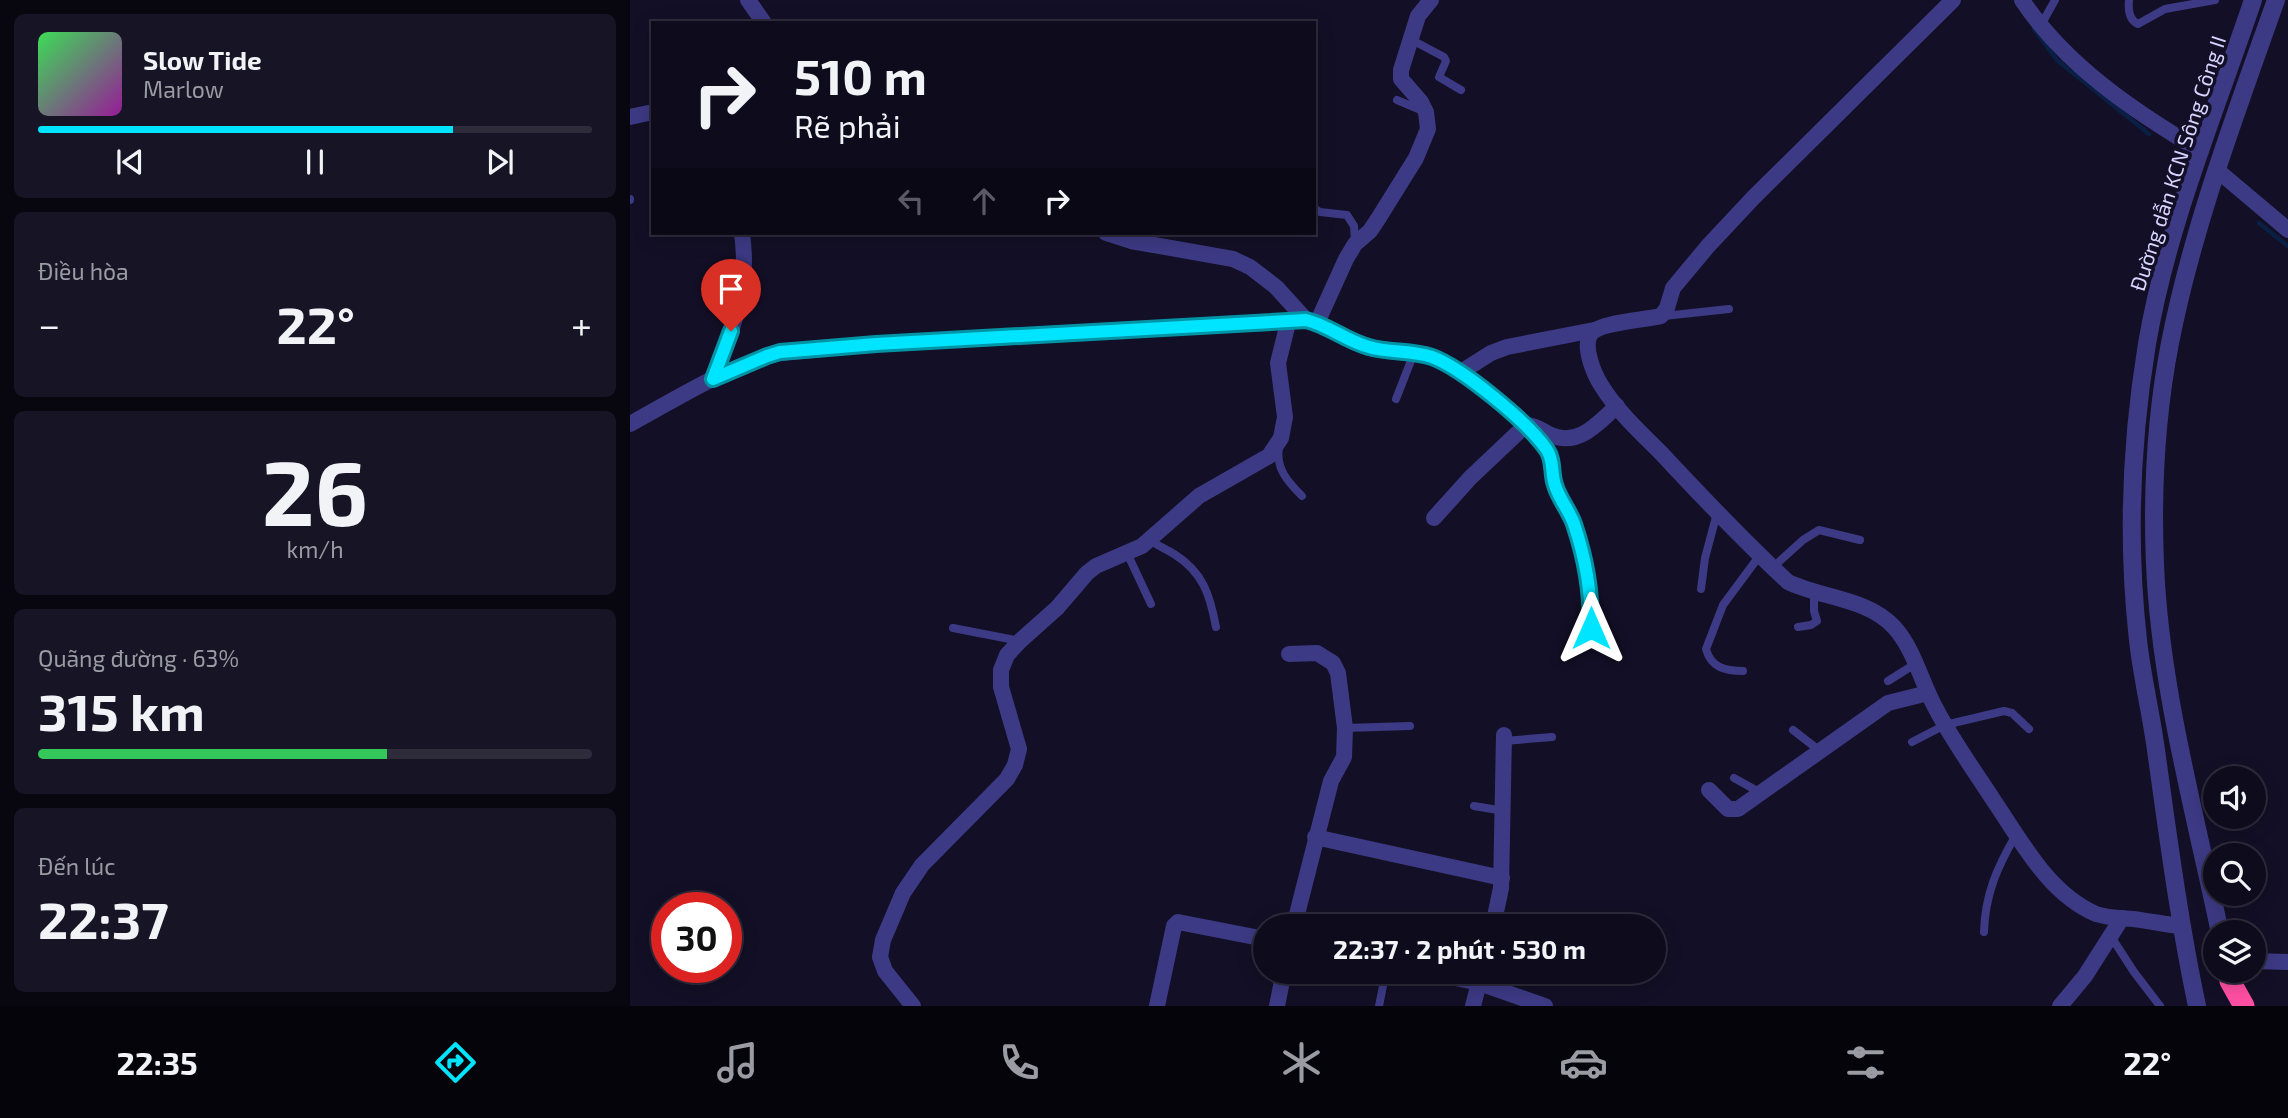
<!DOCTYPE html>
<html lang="vi">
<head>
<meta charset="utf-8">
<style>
	:root { --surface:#0e0b1c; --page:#171425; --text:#f1f3f6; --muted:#9b9ba3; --line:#2e2b3b; --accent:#00e5ff }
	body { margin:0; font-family:"Exo 2",sans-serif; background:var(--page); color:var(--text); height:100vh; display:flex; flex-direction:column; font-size:26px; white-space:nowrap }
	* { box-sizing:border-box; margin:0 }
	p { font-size:23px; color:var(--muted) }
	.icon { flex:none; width:38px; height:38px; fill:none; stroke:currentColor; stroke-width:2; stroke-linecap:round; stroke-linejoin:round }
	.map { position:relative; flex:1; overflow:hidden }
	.sheet { display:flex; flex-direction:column; gap:14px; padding:14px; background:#08060f; width:630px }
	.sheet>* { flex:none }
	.banner { position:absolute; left:21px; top:21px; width:665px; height:214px; border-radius:0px; box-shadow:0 4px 18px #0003,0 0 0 2px var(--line); background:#0e0b1c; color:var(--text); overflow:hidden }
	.fabs { position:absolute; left:1573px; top:766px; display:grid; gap:14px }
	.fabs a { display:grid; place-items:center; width:63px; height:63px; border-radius:50%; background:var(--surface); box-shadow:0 4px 18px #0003,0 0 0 2px var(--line); font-size:35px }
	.speed { position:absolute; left:21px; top:892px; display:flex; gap:14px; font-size:35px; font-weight:700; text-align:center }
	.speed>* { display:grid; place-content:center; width:91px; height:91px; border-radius:50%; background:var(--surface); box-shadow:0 4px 18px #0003,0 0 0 2px var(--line); line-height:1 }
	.speed .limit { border:10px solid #d22; background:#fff; color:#111 }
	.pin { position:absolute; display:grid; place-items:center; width:60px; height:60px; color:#fff; margin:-72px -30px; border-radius:50% 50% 50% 0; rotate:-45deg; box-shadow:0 0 7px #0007 }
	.pin .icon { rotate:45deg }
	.me { position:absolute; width:77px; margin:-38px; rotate:0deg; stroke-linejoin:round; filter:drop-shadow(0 0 5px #0008) }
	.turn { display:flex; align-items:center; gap:24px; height:147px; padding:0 28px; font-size:32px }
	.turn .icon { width:91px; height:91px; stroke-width:2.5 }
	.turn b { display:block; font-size:49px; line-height:60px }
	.lanes { display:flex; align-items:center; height:66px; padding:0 28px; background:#0003; justify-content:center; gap:35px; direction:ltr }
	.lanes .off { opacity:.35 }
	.big { font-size:52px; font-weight:700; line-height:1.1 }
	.sheet .widget { flex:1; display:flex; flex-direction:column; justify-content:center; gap:10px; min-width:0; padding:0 24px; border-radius:10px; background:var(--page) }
	.sheet .dial { align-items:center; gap:0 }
	.dial b { font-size:91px; line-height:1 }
	.song { display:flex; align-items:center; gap:21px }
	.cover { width:84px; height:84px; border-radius:10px; background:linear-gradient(135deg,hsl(130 70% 55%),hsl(300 70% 35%)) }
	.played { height:7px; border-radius:4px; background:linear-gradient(90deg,var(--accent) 75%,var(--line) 75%) }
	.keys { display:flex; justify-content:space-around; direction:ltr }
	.heat { display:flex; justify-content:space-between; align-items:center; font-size:38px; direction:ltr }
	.charge { height:10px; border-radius:5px; background:linear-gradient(90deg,#34c759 63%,var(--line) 0) }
	.trip { position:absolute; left:623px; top:914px; width:413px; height:70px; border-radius:35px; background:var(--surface); box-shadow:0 4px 18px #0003,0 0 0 2px var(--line); font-weight:700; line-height:70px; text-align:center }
	.menu { display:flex; height:112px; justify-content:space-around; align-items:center; background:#06040b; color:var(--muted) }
	.menu .icon { width:49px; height:49px }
	.menu .active { color:var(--accent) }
	.menu b { font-size:32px; color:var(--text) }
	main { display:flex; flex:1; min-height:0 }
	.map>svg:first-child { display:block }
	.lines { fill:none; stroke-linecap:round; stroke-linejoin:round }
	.stream { stroke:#0a1f44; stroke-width:4.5 }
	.service { stroke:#3d3a85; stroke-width:8 }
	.minor { stroke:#3d3a85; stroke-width:16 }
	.tertiary { stroke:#3d3a85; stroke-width:18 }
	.motorway { stroke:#ff4fa3; stroke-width:21 }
	.route-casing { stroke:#0095a6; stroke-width:18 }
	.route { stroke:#00e5ff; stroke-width:12 }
	.labels { text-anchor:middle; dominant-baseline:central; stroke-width:7; stroke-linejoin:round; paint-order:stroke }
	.street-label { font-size:21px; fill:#d9d4ff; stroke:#130f26 }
</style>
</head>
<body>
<main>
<section class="sheet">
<div class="widget">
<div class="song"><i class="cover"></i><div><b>Slow Tide</b><p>Marlow</p></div></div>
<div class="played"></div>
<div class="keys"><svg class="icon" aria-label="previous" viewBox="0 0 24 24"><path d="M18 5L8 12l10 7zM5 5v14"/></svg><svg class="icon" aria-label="pause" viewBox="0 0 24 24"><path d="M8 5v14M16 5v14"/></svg><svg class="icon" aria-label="next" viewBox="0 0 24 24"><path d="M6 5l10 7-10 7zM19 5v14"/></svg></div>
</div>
<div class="widget"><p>Điều hòa</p>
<div class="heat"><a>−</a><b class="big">22°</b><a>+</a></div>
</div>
<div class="widget dial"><b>26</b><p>km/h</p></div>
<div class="widget"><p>Quãng đường · 63%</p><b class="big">315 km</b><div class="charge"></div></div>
<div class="widget"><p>Đến lúc</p><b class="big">22:37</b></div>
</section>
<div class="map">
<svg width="1658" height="1006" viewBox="0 0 1658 1006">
	<rect width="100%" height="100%" fill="#130f26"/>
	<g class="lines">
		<g class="stream">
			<path d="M1404,29L1427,60L1519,134"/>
			<path d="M1629,223L1658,246"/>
		</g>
		<g class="service">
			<path d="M1499,0C1498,10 1499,20 1508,24L1535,9L1585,0"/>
			<path d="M1411,25L1425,0"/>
			<path d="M780,39L814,57L816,61L809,77L831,90"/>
			<path d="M767,100L793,111"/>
			<path d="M0,199V200"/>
			<path d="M684,208L690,212L717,215L724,226L725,241"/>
			<path d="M1034,316L1099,309"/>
			<path d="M766,399L784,353"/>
			<path d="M649,447C645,468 658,482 672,496"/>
			<path d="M520,540C528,546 536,549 544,554C573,572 580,595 586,627"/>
			<path d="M497,553L521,604"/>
			<path d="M1142,568L1173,540L1189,530L1230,540"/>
			<path d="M1071,589L1075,558L1087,513"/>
			<path d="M1168,627L1181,625L1187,621L1184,611V592"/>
			<path d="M323,628L390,641"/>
			<path d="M1113,671C1096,671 1081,668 1076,649L1093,605L1130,555"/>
			<path d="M1258,681L1285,664"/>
			<path d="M715,728L780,726"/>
			<path d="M1163,730L1190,751"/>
			<path d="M874,741L922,737"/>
			<path d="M1282,742L1315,725L1374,711L1382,713L1399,729"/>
			<path d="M1104,778L1131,793"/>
			<path d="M844,806L874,811"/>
			<path d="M1354,932C1355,895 1367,867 1386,835"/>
			<path d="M1480,935L1504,972L1530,1006"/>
			<path d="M749,1006L753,986"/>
		</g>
		<g class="minor">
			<path d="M118,0L134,23"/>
			<path d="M1323,0L1123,198L1078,246L1043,288L1037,308L1031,316C1016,320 967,322 960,335C953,348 964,374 971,385C987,411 1010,432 1031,453C1072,497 1114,541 1158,582C1191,598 1237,598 1264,627C1284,649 1291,681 1305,707C1322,740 1344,770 1364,801C1392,842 1418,893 1466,914C1478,918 1491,918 1503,919C1519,921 1534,924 1550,926"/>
			<path d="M1392,0C1435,65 1505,112 1571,151"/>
			<path d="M0,117L23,112"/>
			<path d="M1587,170L1658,230"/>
			<path d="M476,233L501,241L603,259L620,267L646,287L676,320"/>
			<path d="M687,323L716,259L725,244L740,231L748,219L786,158L798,129L796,112L791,102L771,79V70L788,16L801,0"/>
			<path d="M831,372L861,353L877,347L964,330"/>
			<path d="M84,379C103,324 120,293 112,233"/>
			<path d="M0,424C48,398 97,366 150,353L246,344L676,320C698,325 716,341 739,348C759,353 782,350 802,357C832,368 898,422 917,450C924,460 921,474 925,485C929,499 939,510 944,524C956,560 961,590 961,628"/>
			<path d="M804,518L840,478L896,425C906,425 912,431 921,435C949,447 968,423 987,406"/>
			<path d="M659,654L687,653L703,663L708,673L715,728L714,757L701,781L664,926"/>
			<path d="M1079,790L1098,809H1108L1258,703L1298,693"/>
			<path d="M685,837L872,878"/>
			<path d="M863,926L871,888L874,735"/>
			<path d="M1624,961L1658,962"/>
			<path d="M793,971L849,983L915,1006"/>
			<path d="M283,1006L255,971L250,957L253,940L273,893L292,865L377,779L385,765L389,749L371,687V670L377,655L390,641L427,608L457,573L466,566L512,546L569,496L639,456L651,438L655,417L648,363L658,323"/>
			<path d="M527,1006L544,926L548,922L635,939"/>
			<path d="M647,1006L654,971"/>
			<path d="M843,1006L852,971"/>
			<path d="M1430,1006L1455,976L1492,918"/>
		</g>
		<g class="tertiary">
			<path d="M1590,933C1565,812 1530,688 1525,564C1522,491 1526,415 1540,343C1563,226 1606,113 1646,0"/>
			<path d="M1567,1006C1549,921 1538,836 1526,750C1521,713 1512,677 1508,640C1497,542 1501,441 1517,344C1537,226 1585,113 1623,0"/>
		</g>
		<path class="motorway" d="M1600,981L1614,1006"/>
	</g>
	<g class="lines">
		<defs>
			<path id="route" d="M101,331L83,379L137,356L150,352L246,344L676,320C698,325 716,341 739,347C759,353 782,350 802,357C832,368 898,422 917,450C924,460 921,474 925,485C929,499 939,510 944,524C956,560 961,590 961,628"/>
		</defs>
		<use href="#route" class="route-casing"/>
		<use href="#route" class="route"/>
	</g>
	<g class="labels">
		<g class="street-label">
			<text transform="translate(1547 163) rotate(-72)">Đường dẫn KCN Sông Công II</text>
		</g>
	</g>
</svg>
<div class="fabs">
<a><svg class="icon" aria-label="sound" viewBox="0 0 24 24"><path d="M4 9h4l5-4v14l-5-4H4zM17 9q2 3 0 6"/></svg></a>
<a><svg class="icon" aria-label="search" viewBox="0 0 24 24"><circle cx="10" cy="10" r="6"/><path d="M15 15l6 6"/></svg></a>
<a><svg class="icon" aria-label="layers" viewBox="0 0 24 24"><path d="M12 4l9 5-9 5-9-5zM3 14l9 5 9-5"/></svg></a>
</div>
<div class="speed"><div class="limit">30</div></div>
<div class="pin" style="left:101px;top:331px;background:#d93025"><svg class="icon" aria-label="arrive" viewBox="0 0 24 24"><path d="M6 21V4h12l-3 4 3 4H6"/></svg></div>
<svg class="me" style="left:961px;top:628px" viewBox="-20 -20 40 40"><path d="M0-17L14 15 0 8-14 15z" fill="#00e5ff" stroke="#fff" stroke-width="4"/></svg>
<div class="trip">22:37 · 2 phút · 530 m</div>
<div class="banner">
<div class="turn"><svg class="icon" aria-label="right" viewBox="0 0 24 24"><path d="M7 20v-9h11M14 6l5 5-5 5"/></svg><div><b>510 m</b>Rẽ phải</div></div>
<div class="lanes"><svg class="icon off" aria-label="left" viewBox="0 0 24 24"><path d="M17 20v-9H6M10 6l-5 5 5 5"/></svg><svg class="icon off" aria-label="ahead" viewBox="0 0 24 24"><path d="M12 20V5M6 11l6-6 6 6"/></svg><svg class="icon" aria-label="right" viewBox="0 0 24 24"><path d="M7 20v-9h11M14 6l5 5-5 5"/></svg></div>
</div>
</div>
</main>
<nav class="menu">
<b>22:35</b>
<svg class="icon active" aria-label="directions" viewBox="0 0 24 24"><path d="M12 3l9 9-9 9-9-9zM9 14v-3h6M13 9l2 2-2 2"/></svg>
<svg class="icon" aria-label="music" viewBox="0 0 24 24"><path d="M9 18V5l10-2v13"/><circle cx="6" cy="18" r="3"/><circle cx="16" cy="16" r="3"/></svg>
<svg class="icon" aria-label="phone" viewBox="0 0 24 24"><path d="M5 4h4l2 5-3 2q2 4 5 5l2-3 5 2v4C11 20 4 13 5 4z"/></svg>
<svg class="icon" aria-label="climate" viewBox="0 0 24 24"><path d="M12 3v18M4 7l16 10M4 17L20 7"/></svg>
<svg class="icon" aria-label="car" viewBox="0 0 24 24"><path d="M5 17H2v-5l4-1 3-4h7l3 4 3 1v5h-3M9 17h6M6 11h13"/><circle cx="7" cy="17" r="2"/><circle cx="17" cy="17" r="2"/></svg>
<svg class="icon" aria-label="filters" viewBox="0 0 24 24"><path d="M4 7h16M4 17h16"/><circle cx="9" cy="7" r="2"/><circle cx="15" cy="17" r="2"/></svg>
<b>22°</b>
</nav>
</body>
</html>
